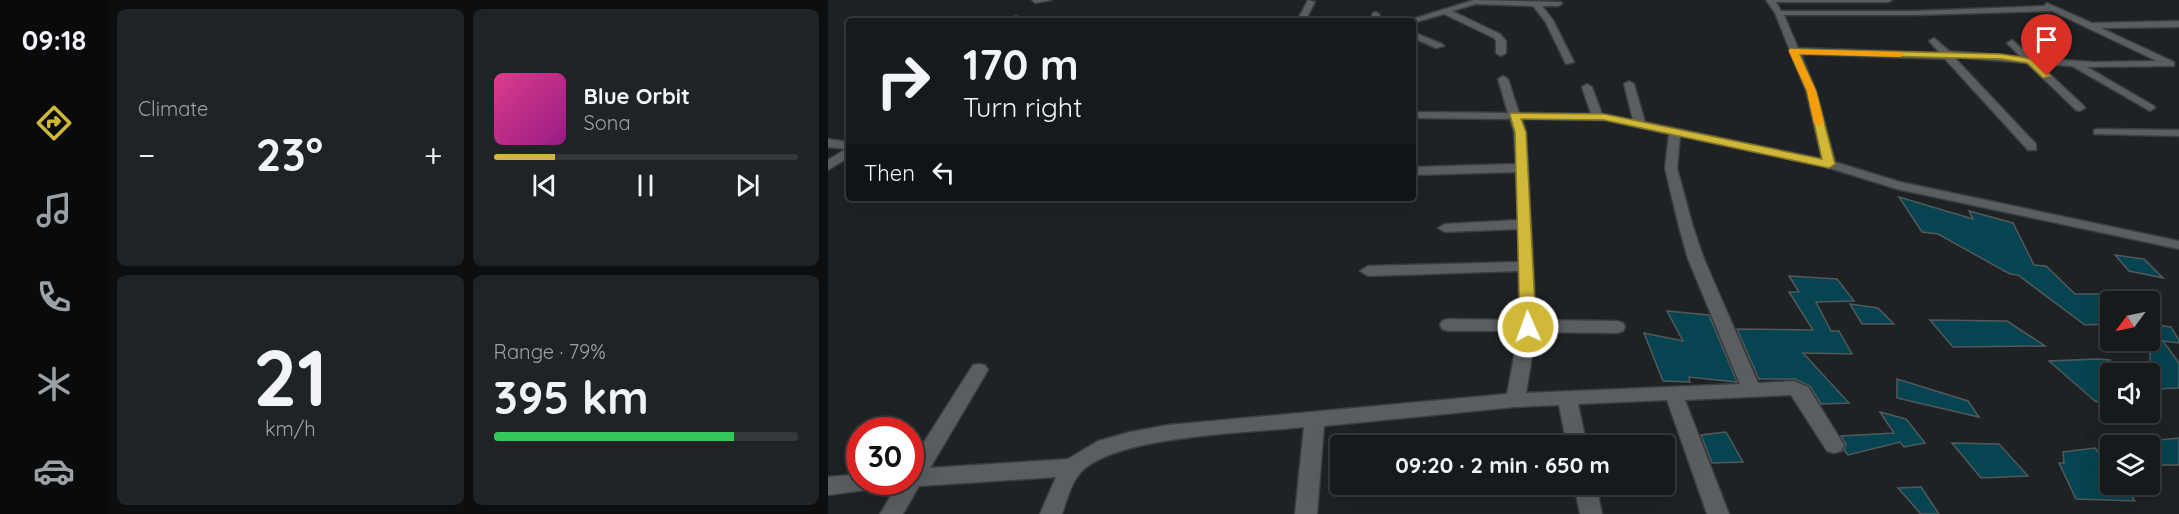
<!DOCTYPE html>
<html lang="en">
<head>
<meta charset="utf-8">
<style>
	:root { --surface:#161a1c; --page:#1f2325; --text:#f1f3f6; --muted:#9ea1a3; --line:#35383b; --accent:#cfb837 }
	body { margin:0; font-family:Quicksand,sans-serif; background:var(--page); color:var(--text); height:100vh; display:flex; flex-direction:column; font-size:22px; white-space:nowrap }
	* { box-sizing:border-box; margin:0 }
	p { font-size:20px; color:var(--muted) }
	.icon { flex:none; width:33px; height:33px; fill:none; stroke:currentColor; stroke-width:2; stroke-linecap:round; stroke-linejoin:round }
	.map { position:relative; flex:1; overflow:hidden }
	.details { display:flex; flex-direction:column; gap:9px; padding:9px; background:#0c0e0f; width:720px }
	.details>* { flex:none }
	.top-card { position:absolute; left:18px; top:18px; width:570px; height:183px; border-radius:6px; box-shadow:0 6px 24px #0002,0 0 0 2px var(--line); background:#161a1c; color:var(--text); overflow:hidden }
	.needle { width:39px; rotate:237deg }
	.buttons { position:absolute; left:1272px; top:291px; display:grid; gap:12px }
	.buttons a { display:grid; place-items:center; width:60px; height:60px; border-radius:6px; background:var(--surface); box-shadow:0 6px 24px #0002,0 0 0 2px var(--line); font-size:30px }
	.speed { position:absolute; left:18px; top:417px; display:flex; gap:12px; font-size:30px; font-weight:700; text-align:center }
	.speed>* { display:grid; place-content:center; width:78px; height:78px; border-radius:50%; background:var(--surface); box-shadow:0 6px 24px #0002,0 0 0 2px var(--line); line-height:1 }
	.speed .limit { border:9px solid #d22; background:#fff; color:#111 }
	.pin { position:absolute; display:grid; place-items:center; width:51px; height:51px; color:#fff; margin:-62px -26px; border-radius:50% 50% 50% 0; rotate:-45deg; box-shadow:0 0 6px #0007 }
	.pin .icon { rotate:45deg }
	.me { position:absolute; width:66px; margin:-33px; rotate:358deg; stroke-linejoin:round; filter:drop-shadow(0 0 4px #0008) }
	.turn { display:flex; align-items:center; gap:21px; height:126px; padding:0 18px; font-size:27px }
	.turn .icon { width:78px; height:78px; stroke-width:2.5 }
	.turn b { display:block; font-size:42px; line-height:51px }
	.then { display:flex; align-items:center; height:57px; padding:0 18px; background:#0003; gap:12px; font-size:22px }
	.big { font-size:45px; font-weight:700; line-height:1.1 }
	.details .card { flex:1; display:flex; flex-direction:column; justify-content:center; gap:9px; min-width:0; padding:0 21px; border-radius:9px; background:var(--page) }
	.details .dial { align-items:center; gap:0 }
	.dial b { font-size:78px; line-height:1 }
	.song { display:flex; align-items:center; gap:18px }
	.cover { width:72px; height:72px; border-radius:9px; background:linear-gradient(135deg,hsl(330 70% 55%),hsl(310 70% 35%)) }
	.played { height:6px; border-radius:3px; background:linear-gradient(90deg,var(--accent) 20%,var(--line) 20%) }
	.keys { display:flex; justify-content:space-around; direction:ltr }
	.heat { display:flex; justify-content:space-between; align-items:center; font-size:33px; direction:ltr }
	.charge { height:9px; border-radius:4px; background:linear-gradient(90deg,#34c759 79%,var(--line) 0) }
	.details .tiles { flex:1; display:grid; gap:9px; grid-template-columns:repeat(2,1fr) }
	.trip { position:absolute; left:502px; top:435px; width:345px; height:60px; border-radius:6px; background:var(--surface); box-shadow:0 6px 24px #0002,0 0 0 2px var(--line); font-weight:700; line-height:60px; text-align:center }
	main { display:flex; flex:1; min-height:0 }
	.tab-bar { display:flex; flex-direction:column; width:108px; justify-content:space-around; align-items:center; background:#090a0b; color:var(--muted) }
	.tab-bar .icon { width:42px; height:42px }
	.tab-bar .selected { color:var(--accent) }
	.tab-bar b { font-size:27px; color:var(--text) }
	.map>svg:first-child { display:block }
	.building { fill:#054450; stroke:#53595a; stroke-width:1.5 }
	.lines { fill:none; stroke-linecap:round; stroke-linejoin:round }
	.minor-casing { stroke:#3a3d40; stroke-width:3 }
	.minor { fill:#5a5e61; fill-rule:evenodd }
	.route { fill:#cfb837; stroke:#877824; stroke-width:1.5 }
	.slow { fill:#f59e0b }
</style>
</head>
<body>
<main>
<nav class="tab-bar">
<b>09:18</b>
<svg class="icon selected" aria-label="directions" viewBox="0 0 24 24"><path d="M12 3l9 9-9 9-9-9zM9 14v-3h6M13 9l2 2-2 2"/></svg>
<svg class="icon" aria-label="music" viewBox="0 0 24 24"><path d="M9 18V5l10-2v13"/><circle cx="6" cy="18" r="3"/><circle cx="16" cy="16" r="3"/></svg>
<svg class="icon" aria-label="phone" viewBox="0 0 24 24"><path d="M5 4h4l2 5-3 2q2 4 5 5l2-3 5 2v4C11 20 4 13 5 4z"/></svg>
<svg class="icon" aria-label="climate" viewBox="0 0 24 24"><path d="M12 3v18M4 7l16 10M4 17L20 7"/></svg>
<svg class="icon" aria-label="car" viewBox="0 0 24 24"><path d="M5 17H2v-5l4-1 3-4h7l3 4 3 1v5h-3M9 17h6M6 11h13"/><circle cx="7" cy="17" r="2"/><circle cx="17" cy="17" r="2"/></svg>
</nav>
<section class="details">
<div class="tiles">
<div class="card"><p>Climate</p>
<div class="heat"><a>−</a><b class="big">23°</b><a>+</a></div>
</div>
<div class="card">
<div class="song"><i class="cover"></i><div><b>Blue Orbit</b><p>Sona</p></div></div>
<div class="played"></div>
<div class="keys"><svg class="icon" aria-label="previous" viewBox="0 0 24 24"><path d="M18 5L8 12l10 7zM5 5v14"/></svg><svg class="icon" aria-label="pause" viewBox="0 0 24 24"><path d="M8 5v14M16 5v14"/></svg><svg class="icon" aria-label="next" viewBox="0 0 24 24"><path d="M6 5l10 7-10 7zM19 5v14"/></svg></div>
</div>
<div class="card dial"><b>21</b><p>km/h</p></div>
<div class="card"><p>Range · 79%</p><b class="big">395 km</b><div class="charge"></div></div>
</div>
</section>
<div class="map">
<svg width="1351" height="514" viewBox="0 0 1351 514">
	<rect width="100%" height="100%" fill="#1e2225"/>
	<g class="building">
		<path d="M1071,197L1145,219L1141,211L1185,223L1206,265L1218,266L1247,294H1272L1282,305V324L1257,325L1190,275L1182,274L1110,234L1094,232Z"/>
		<path d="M1287,255L1316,259L1335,278L1301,271Z"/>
		<path d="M961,276L1009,279L1026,301L988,302L1003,331H1011L1024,354L975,353L1021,403L993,404L982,386L967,379H931L909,329L985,330L961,292H971Z"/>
		<path d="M1022,304L1050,308L1066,324H1034Z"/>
		<path d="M839,311L881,315L909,382L861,377L862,382L835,381L816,333L855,341Z"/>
		<path d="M1102,320L1179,321L1217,346L1125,347Z"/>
		<path d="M1322,324L1343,327L1351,340V343L1335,341L1351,363V388L1327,389L1322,385Z"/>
		<path d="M1270,359L1282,360V398L1268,402L1221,361Z"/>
		<path d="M1069,379L1140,401L1151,417L1069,398Z"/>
		<path d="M1052,412L1078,419L1097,443L1076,447L1072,442L1020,455L1016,450L1018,444L1013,436L1066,433Z"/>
		<path d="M898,432L915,462L884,463L873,435Z"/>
		<path d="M1351,438V465H1322V441Z"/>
		<path d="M1124,443L1171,444L1200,476L1153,478Z"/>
		<path d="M1267,448L1282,468V484H1295L1307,501L1248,499L1231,463H1236L1235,452Z"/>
		<path d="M1093,487L1111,514H1093L1070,488Z"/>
	</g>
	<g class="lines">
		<defs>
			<g id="minor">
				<path d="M204,0H223L207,3Z"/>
				<path d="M480,0L487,2L477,21H469Z"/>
				<path d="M646,0L733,2L734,4L730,6H714L725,20L746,62L738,64L717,21L705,6L648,4L624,11L672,34L678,41V53L673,56L668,53V41L666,38L616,14L585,23L578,21Z"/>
				<path d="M938,0H1064L1060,2H948L953,11H1087L1216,6L1219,3L1264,23L1351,21V27L1273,28L1346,62V66L1259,67L1326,106L1327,108L1322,111L1244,66L1211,64L1256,106L1257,108L1252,111L1248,110L1199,63L1126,57L1208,144V150H1200L1117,59L973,54L988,91L1007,162L1072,182L1351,241V249L1069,189L998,167L852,136L849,168L865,227L876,259L930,383L966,381L980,387L1016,445L1013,451L1006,453L999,451L963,395L857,400L901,514H879L839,400L750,404L759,446H739L731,405L687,407L496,426L489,514H467L476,427C423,433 289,435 253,472C243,483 239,500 234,514H212L228,477L91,486L75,514H52L71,482H82V464L145,365L151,364L157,365L160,370L102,468L240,459L270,441L302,432L340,425L679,394L691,331H620L614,329L612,325L614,321L620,319L691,320V271L540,276L532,271L540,266L691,262L690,229L617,232L610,228L617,224L690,220L688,172L585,175V167L688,164L686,132L682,119L585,118V112L680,113L670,79L675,76L680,79L691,113L763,114L754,87L759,84L764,87L774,114L805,120L796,84L801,81L806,84L817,122L994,159L978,91L947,13ZM1224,11L1329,61L1267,62L1205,58L1184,40L1179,43L1193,57L1121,51L1106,38L1101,41L1112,53L970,48L956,15H1087ZM694,119L776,120L841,134L837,168L851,227L860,259L912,384L698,393L708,332L789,333L795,331L797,327L795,323L789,321L708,320L698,132Z"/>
				<path d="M548,12L552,15L550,21H542L545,13Z"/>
				<path d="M188,16L192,19L191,21H180Z"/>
				<path d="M585,32L614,44L616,46L608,48L585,38Z"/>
				<path d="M1270,129L1351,130V136L1266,134V130Z"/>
				<path d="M0,139L21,142V157L0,170V160L18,149L0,147Z"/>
				<path d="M32,474V482H56L52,488L0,495V477Z"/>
				<path d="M746,484H768L774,514H752Z"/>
			</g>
		</defs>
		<use href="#minor" class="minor-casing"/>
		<use href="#minor" class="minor"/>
	</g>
	<path class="route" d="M962,49L1173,54L1205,59L1223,76L1215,78L1199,63L1173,59L971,54L988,91L1007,164L1001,168L776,120L693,119L698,132L708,327L705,331H695L692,327L687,132L682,115L683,113L776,114L994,159L979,91L961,51Z"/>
	<path class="slow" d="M962,49L1072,52L1076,54L1072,57L971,54L988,91L996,123L991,126L986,123L979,91L961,51Z"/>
</svg>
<div class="buttons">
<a><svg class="needle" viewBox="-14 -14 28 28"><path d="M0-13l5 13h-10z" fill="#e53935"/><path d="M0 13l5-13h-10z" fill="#9ea1a3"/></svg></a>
<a><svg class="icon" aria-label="sound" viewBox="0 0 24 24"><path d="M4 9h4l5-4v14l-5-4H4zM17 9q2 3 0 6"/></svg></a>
<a><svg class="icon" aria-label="layers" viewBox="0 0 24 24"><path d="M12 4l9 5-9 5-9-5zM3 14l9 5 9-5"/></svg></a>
</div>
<div class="speed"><div class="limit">30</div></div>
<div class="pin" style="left:1219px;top:76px;background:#d93025"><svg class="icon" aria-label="arrive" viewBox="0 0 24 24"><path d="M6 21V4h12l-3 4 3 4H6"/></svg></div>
<svg class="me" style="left:700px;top:327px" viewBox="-20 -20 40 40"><circle r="17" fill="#cfb837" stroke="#fff" stroke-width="3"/><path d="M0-11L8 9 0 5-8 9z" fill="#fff"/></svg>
<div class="trip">09:20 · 2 min · 650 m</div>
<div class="top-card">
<div class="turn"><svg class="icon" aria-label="right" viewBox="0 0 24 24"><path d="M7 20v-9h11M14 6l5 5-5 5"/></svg><div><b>170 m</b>Turn right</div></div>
<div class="then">Then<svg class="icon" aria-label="left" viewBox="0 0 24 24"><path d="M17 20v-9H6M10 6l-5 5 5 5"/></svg></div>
</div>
</div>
</main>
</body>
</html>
